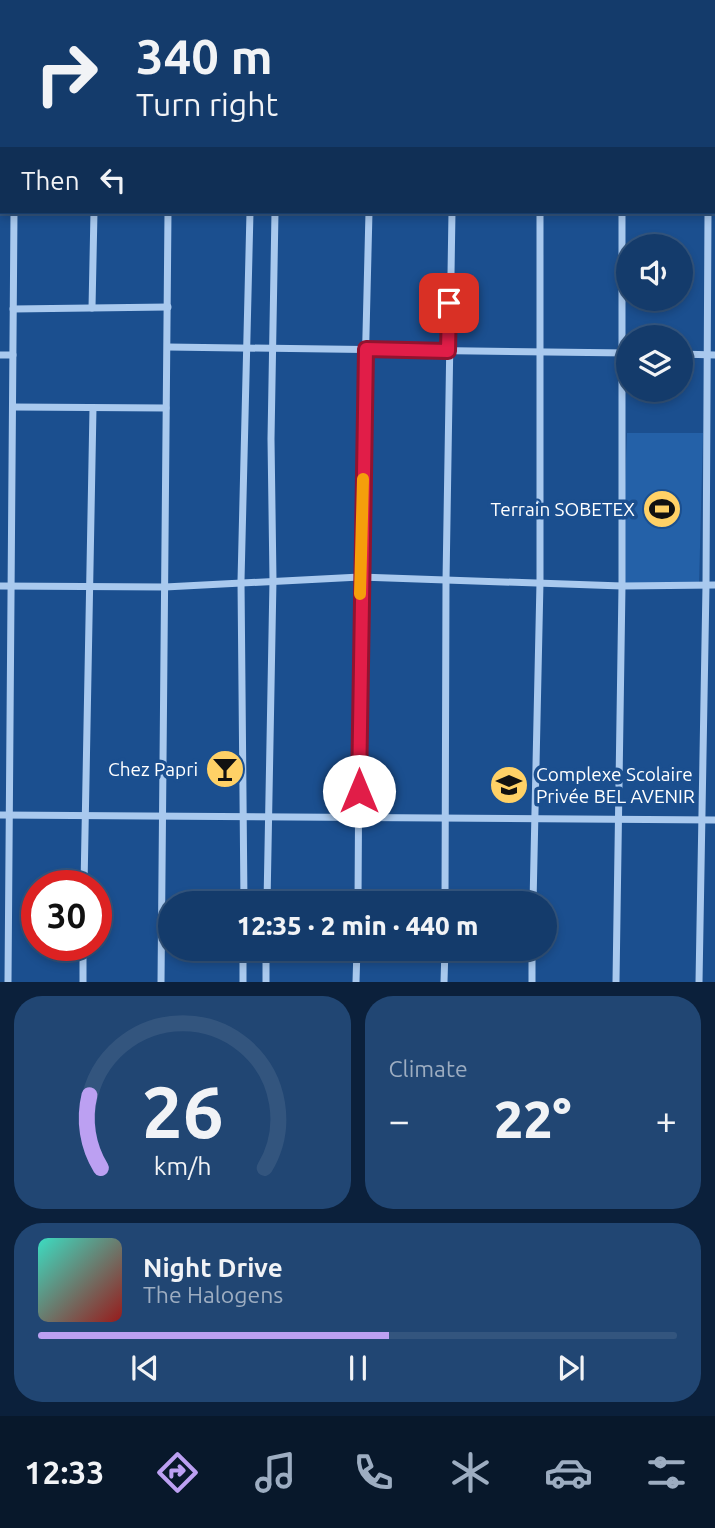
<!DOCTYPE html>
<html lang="en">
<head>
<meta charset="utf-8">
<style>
	:root { --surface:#143b6b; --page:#214673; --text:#f1f3f6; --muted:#9dadc1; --line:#33557e; --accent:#bca0f2 }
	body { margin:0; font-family:Ubuntu,sans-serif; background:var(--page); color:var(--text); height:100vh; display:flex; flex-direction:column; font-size:26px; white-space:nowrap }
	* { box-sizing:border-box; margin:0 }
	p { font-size:23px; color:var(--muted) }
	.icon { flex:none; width:38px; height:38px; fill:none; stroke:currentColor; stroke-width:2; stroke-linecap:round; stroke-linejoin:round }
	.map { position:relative; height:982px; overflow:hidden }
	.drawer { display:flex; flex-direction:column; gap:14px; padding:14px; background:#0b203b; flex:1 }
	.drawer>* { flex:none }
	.guide { position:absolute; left:0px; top:0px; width:716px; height:214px; box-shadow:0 4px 10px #0003,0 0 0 2px var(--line); background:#143b6b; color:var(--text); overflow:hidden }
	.fabs { position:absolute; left:616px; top:234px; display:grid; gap:14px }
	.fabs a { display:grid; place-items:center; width:77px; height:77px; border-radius:50%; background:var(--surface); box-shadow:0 4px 10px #0003,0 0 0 2px var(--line); font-size:35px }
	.speed { position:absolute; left:21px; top:870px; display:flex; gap:14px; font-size:35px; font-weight:700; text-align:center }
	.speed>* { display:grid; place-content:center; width:91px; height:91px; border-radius:50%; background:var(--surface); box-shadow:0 4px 10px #0003,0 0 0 2px var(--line); line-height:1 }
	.speed .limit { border:10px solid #d22; background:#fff; color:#111 }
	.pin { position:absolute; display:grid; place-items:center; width:60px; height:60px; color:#fff; margin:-30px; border-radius:14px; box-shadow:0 4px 10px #0006 }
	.me { position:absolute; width:77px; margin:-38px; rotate:0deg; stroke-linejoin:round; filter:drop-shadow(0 0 5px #0008) }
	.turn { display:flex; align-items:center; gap:24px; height:147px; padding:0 21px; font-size:32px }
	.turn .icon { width:91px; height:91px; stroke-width:2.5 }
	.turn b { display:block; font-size:49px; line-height:60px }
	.then { display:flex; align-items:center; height:66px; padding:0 21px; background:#0003; gap:14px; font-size:26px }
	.big { font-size:52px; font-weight:800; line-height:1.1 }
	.drawer .card { flex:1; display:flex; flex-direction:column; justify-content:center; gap:10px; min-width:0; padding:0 24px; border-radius:28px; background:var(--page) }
	.drawer .dial { align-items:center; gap:0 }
	.dial svg { height:182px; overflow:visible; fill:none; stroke:var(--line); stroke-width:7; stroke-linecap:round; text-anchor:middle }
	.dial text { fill:var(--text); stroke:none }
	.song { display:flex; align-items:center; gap:21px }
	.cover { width:84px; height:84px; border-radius:10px; background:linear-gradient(135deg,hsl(170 70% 55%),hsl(0 70% 35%)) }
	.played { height:7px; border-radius:4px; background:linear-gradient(90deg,var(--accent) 55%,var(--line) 55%) }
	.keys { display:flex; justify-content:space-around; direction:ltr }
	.heat { display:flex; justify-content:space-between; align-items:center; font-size:38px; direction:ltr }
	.drawer .tiles { flex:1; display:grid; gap:14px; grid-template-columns:1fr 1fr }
	.card:last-child { grid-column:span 2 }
	.trip { position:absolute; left:158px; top:891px; width:399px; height:70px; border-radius:35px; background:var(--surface); box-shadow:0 4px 10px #0003,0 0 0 2px var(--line); font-weight:800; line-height:70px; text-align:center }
	.tab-bar { display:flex; height:112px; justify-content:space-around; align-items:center; background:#08182b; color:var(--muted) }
	.tab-bar .icon { width:49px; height:49px }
	.tab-bar .on { color:var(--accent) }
	.tab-bar b { font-size:32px; color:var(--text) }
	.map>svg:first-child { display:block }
	.green { fill:#2461a8 }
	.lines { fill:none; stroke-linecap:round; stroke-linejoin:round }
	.minor { stroke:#a9c9ee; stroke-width:7 }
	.route-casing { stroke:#92132f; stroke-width:18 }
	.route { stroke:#e11d48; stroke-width:12 }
	.slow { stroke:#f59e0b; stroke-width:12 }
	.labels { text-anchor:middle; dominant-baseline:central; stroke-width:7; stroke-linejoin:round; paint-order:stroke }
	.poi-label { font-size:19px; fill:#fff; stroke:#1b4f8f; text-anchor:end }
</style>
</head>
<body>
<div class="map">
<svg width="715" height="982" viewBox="0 0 715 982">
	<rect width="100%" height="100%" fill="#1b4f8f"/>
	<path class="green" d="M627,433H703L699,585H621Z"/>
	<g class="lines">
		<g class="minor">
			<path d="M15,2V0"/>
			<path d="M97,2V0"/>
			<path d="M172,2V0"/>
			<path d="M251,2V0"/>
			<path d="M279,2V0"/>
			<path d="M372,2V0"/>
			<path d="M456,2V0"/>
			<path d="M540,2V0"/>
			<path d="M625,2V0"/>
			<path d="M712,2V0"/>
			<path d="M0,120H2"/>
			<path d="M714,121H715"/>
			<path d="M92,308L94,212"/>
			<path d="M13,309L168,307"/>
			<path d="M168,347L628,353"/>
			<path d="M681,354L715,355"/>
			<path d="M0,355H13"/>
			<path d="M13,407L166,408"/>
			<path d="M0,586L165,587L360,577L622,586L715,585"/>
			<path d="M0,815L715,820"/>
			<path d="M84,886L93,408"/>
			<path d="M244,903L241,581L250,212"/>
			<path d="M267,903L273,580L271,439L275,212"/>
			<path d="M358,903L360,577L369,212"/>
			<path d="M445,903L446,581L452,212"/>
			<path d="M533,903L540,582V212"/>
			<path d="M8,982L14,212"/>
			<path d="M83,982V945"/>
			<path d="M161,982L168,212"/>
			<path d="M243,982V948"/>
			<path d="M266,982V948"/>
			<path d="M356,982L357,948"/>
			<path d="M444,982L445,948"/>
			<path d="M532,982V948"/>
			<path d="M616,982L622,586V212"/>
			<path d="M699,982L706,586L708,212"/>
		</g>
	</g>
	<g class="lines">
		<defs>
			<path id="route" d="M359,791L366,349L448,351L449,303"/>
		</defs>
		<use href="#route" class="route-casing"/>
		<use href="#route" class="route"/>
		<path class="slow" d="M360,594L363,479"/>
	</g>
	<defs>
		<symbol id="stadium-disc" viewBox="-11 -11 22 22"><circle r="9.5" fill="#ffd166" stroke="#1b4f8f"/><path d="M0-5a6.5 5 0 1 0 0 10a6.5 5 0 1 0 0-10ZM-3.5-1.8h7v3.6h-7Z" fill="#111"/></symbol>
		<symbol id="bar-disc" viewBox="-11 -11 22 22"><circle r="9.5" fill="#ffd166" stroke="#1b4f8f"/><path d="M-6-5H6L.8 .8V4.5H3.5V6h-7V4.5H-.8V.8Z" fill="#111"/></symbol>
		<symbol id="school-disc" viewBox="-11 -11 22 22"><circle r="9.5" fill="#ffd166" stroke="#1b4f8f"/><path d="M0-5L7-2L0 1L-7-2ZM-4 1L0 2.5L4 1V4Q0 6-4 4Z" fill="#111"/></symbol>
	</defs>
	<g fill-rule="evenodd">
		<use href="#stadium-disc" x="640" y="487" width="44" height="44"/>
		<use href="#bar-disc" x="203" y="747" width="44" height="44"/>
		<use href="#school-disc" x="487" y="763" width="44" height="44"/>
	</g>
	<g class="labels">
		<g class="poi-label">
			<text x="635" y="509">Terrain SOBETEX</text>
			<text x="198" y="769">Chez Papri</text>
			<text x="536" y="774" text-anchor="start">Complexe Scolaire<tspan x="536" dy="22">Privée BEL AVENIR</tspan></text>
		</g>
	</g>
</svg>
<div class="fabs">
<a><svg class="icon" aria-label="sound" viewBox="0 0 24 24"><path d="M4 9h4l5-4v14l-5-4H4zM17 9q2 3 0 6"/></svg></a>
<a><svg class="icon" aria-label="layers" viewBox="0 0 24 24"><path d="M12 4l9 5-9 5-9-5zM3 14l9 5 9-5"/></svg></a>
</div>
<div class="speed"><div class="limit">30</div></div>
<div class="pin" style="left:449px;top:303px;background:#d93025"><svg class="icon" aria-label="arrive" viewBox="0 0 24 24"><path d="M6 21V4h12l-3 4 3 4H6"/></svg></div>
<svg class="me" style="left:359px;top:791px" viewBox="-20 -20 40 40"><circle r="19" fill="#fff"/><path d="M0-13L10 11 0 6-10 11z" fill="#e11d48"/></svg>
<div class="trip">12:35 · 2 min · 440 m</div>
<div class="guide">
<div class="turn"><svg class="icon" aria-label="right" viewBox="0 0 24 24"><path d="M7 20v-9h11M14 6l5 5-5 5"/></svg><div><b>340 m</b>Turn right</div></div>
<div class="then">Then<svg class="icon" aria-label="left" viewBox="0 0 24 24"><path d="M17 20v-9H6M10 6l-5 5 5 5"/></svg></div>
</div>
</div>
<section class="drawer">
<div class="tiles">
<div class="card dial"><svg viewBox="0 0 100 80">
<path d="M14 69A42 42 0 1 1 86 69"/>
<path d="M14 69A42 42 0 0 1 9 37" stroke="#bca0f2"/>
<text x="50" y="56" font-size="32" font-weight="700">26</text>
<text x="50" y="72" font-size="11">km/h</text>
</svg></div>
<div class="card"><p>Climate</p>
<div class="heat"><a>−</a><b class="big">22°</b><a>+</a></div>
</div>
<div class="card">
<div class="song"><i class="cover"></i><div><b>Night Drive</b><p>The Halogens</p></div></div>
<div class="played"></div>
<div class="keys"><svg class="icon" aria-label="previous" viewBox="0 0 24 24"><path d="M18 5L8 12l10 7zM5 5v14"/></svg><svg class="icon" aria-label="pause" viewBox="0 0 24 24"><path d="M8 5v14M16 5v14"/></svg><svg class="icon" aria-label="next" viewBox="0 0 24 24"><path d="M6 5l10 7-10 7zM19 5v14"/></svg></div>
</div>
</div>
</section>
<nav class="tab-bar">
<b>12:33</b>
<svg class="icon on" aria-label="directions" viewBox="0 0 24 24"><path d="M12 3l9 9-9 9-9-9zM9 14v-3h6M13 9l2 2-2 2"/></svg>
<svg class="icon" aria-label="music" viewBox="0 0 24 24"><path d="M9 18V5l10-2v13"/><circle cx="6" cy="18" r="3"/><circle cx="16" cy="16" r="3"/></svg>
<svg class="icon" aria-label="phone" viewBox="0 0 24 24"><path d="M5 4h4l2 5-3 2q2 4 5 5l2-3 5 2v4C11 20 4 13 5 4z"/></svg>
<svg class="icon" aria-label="climate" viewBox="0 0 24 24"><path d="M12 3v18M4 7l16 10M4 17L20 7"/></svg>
<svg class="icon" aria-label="car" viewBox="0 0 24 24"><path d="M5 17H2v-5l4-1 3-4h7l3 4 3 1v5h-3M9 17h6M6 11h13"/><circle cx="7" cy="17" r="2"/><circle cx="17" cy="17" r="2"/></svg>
<svg class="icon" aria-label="filters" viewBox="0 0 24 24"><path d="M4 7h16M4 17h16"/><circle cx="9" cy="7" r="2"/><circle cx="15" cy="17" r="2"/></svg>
</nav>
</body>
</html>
